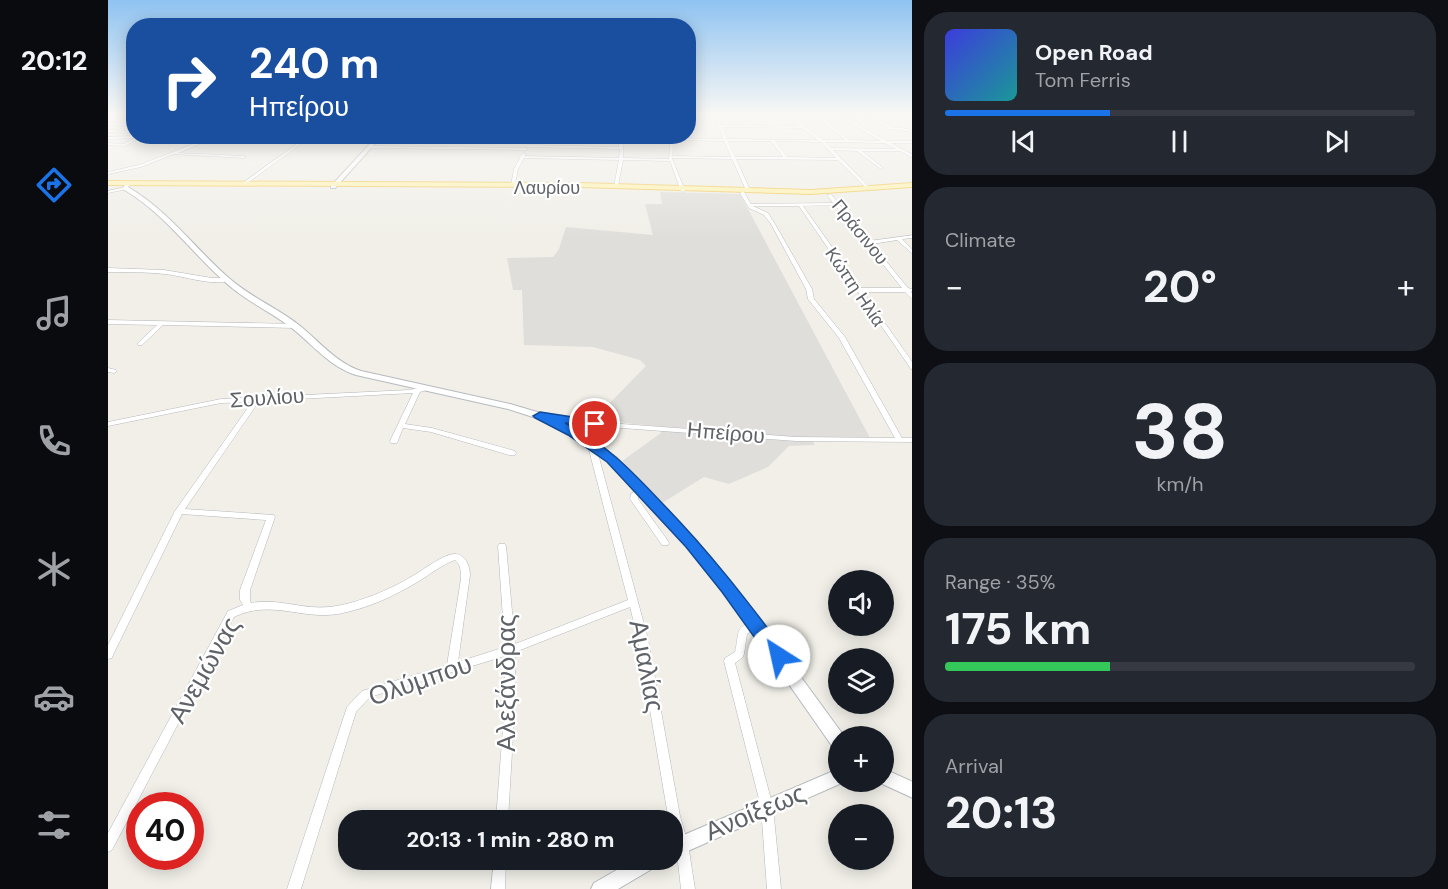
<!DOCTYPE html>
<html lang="en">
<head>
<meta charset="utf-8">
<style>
	:root { --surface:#171b24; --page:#242831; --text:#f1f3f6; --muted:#9ea1a6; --line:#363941; --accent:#1a73e8 }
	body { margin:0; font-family:"DM Sans",sans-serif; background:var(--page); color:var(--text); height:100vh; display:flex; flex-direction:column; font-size:22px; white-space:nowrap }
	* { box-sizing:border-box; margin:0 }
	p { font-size:20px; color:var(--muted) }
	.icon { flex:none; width:33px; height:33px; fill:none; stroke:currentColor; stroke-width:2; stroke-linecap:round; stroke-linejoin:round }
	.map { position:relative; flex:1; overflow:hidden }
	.panel { display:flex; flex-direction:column; gap:12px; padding:12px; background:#0d0f14; width:536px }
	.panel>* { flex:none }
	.banner { position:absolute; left:18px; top:18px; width:570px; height:126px; border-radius:24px; box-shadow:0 3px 15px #0003; background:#1a4fa0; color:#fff; overflow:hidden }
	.fabs { position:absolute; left:720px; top:570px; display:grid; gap:12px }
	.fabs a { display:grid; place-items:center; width:66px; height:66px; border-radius:50%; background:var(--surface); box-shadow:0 3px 15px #0003; font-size:30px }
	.speed { position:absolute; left:18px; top:792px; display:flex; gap:12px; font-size:30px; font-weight:700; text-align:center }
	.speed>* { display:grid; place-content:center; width:78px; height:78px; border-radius:50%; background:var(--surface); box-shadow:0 3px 15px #0003; line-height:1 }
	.speed .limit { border:9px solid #d22; background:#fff; color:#111 }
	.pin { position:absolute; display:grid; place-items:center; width:51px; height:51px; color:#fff; margin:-26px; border:3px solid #fff; border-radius:50%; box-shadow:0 2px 6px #0007 }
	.me { position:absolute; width:66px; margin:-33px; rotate:325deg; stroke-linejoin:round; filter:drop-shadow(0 0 4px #0008) }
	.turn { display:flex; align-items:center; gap:21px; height:126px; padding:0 24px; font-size:27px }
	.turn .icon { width:78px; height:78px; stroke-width:2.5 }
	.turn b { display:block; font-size:42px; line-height:51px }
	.big { font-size:45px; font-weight:700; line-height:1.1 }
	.panel .card { flex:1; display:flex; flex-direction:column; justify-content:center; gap:9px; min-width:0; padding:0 21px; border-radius:24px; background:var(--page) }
	.panel .dial { align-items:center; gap:0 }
	.dial b { font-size:78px; line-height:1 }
	.song { display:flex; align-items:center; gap:18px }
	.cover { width:72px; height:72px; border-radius:9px; background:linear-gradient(135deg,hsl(240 70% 55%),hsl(180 70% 35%)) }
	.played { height:6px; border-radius:3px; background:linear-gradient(90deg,var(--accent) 35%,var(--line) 35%) }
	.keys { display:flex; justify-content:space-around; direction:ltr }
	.heat { display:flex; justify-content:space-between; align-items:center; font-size:33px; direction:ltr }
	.charge { height:9px; border-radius:4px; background:linear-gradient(90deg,#34c759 35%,var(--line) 0) }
	.trip { position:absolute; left:230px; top:810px; width:345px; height:60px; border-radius:24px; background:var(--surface); box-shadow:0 3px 15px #0003; font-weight:700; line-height:60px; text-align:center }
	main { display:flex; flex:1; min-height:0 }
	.tab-bar { display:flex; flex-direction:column; width:108px; justify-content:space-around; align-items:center; background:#090b0e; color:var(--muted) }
	.tab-bar .icon { width:42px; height:42px }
	.tab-bar .on { color:var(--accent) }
	.tab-bar b { font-size:27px; color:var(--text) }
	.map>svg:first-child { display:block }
	.industrial { fill:#e0deda }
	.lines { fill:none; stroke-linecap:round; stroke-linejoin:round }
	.street-casing { stroke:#b5b8bc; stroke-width:1 }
	.secondary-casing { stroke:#b6babf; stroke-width:2 }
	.primary-casing { stroke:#f2c960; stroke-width:2 }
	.street { fill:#fff; fill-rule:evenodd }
	.secondary { fill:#fff; fill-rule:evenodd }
	.primary { fill:#fff2af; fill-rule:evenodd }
	.route { fill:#1a73e8; stroke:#114b97; stroke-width:1.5 }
	.labels { text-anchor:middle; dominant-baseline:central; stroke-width:4.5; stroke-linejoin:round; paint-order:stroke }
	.far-street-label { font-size:18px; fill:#5f6368; stroke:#fff }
	.street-label { font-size:21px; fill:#5f6368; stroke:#fff }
	.near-street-label { font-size:26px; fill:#5f6368; stroke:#fff }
</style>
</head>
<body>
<main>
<nav class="tab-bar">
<b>20:12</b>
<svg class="icon on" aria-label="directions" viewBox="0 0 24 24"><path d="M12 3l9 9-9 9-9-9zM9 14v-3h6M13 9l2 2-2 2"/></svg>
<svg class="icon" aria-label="music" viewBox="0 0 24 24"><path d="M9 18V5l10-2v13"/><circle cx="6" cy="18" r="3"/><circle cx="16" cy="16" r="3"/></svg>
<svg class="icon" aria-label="phone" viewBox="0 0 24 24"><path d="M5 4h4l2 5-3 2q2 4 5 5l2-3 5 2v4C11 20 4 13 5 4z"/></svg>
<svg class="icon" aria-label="climate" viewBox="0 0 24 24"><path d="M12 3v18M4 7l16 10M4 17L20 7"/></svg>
<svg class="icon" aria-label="car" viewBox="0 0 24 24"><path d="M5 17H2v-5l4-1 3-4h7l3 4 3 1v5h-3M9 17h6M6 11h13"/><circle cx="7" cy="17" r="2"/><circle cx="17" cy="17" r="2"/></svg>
<svg class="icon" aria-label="filters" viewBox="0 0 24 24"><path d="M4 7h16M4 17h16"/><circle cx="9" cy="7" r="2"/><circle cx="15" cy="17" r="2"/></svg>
</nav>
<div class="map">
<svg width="805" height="889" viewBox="0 0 805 889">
	<rect width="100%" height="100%" fill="#f1efe8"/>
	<path class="industrial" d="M552,192L632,194L762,438L705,439L706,445L681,446L660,467L621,484L596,477L554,503L514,461L553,433L555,427L517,423L492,413L538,366L532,360L485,347L416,345L414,290H405L399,258L445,257L451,249L458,227L545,235L537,204H554Z"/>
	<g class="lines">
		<defs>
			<g id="street">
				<path d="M580,114H805V116H764L784,127L805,130V132L782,129L760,116H735L779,141H805V143H783L805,155V158L792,151H754L774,167L775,168L773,169L749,151L725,150L762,188V190H760L730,160L628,159L642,190L640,191L638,190L624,159L564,158L577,191L575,192L573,191L562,161L515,160L510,186L508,187L506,186L511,160L416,158L410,169L407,185L405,186L403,185L406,169L412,158L411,157L415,153H417V156L511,158L512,149L418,147L419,145L511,147V143L513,142L515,143V158L561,159L562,142L422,140L423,138L562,140L564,137L566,138L615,139L609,121H611L613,125L691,126L678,116H580ZM682,116H707L737,140H715ZM711,116H735L734,118L773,141L741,140ZM614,127L694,128L710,140L619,139ZM566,140L616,141L623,157L564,156ZM620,141H663L675,157H627ZM667,141L713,142L728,158L679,157ZM717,142L777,143L788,149L723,148Z"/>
				<path d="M0,123L26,124V126L0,125Z"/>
				<path d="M0,130L26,131V133L0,132Z"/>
				<path d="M26,136H48L27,138L28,140L17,146L0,145V143L16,144L27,138L0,139V137Z"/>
				<path d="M106,136H112L70,153L136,156L138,157L136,158L66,154L33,167L0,174V172L31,165Z"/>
				<path d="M200,136H204L138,184H136V182Z"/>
				<path d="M261,146L418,148L420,149L418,150L260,148Z"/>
				<path d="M17,187H19V189L0,193V191Z"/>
				<path d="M634,192H636L643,204L725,203L719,195L723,194L761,241L805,235V238L794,239L805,250V254L789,240L764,244L800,288L804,289L805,290L803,292L805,294V300L797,292H755L805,363V370L803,369L750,292L747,291L746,290L748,289L691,206H645L660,213L667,224L704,289L706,299L737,337L794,438H805V442L688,441L487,426L430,418L429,416L433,414L487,422L688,437L787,438L731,338L700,299L698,289L663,224L656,215L641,208L632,193ZM727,205L794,288H753L695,206Z"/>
				<path d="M0,268L56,270L104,278H120L123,280C106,287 76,276 57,274C38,272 19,272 0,272Z"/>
				<path d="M0,320L187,324L190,326L187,328L55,325L34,345H30V343L49,325L0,324Z"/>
				<path d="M0,368L8,370L9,371L6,373L0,372Z"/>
				<path d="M319,386L322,388L321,389L312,392L297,424L324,428L407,451L408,453L407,455H401L323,432L295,428L289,443H283L282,441L305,393L151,401L77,509L166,515L167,517L142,590V600L143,603C163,599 183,605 203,607C225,609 245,603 266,595C279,590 291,584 303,577C314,571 336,553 348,554C358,555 362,567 362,575L350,662L397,647L390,546L391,544H397L398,546L407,644L520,600L481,450L483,444H489L490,446L489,450L540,639L572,816L580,844L587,889H573L568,844L564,831V820H561L560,816L530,639L522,607L407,652V701L400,820H388L397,701V656L262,697L248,712L193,889H179L239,707L254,691L339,665L353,579C353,571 353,565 347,560C333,565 323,574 311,581C287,596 258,609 230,614C193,620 163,599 126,617L4,850L0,852V833L120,611L135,605L132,600V590L158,520L74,514L5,655L4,658L0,659V645L67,511L144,402L113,403L0,426V422L113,399L301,390Z"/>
				<path d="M534,487L538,490L530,497V499L560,541L561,543L560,545H554L522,499L523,494Z"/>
				<path d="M648,620L651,621L653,624C650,629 643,630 639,634L636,654L635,657L627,663L665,807L673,889H659L653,807L616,661L617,658L627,652C632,632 625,628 648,620Z"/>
				<path d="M386,860H398L397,889H383Z"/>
			</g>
			<g id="secondary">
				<path d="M269,136H274L227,188H223V186Z"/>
				<path d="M18,182L23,183L20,187C61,211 87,249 122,279C143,297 169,308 191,325C212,342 227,362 253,371L402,404L436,414L469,430L508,457L588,540L625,584L736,736H730V748L724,746L615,590L580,546L500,461L461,434L428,418L400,409L248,375C221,366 206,346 185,329C164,312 137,301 117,282C82,251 56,213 15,189Z"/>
				<path d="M730,769V782H736L564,858V840Z"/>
				<path d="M776,769L805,782V798L770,782H776Z"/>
				<path d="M526,860H552L549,866L510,889H483L486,883Z"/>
			</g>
			<path id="primary" d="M0,181L472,183L703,190L805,183V187L703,194L472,187L0,185Z"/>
		</defs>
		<use href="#street" class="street-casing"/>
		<use href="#secondary" class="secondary-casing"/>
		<use href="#primary" class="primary-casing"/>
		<use href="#street" class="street"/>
		<use href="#secondary" class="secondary"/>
		<use href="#primary" class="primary"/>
	</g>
	<linearGradient id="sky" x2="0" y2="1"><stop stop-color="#8fc3f1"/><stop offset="0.48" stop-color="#f9f8f5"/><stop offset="1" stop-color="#f9f8f5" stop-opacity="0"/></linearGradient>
	<rect width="805" height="238" fill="url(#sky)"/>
	<path class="route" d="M432,412L491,421L493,424L487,428L457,423C497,443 523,470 553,502C599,549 638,599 677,651L680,656L677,662L671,664L664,662L614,592L578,547L499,462L460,435L427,418L425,416Z"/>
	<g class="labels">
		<g class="far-street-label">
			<text x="439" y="188">Λαυρίου</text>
			<text transform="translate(752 232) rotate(51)">Πράσινου</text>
			<text transform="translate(747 287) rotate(56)">Κώττη Ηλία</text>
		</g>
		<g class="street-label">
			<text transform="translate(159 398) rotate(-4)">Σουλίου</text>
			<text transform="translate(618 433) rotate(5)">Ηπείρου</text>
		</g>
		<g class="near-street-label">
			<text transform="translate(539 666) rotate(79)">Αμαλίας</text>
			<text transform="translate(96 670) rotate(-60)">Ανεμώνας</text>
			<text transform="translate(312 680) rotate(-19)">Ολύμπου</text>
			<text transform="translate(398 683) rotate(-90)">Αλεξάνδρας</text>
			<text transform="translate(647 812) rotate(-23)">Ανοίξεως</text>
		</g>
	</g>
</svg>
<div class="fabs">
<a><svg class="icon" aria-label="sound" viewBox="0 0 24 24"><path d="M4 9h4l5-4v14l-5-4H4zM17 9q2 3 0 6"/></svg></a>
<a><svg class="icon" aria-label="layers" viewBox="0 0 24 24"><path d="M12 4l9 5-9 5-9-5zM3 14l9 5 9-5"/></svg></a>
<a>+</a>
<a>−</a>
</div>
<div class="speed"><div class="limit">40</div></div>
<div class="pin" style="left:487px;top:424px;background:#d93025"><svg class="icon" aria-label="arrive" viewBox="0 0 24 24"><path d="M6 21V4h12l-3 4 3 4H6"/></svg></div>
<svg class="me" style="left:671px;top:656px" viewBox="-20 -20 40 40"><circle r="19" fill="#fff"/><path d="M0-13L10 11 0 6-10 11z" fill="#1a73e8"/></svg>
<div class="trip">20:13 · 1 min · 280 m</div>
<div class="banner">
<div class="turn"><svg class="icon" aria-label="right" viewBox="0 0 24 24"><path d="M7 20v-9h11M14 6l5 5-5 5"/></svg><div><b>240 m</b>Ηπείρου</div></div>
</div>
</div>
<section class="panel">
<div class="card">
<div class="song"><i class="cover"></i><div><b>Open Road</b><p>Tom Ferris</p></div></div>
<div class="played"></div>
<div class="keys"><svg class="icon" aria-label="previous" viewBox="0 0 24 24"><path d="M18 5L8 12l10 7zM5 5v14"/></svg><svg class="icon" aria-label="pause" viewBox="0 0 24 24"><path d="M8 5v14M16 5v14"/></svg><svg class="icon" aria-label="next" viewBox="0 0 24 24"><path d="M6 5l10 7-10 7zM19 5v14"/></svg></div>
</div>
<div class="card"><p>Climate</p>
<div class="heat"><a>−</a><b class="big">20°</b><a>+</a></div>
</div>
<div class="card dial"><b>38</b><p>km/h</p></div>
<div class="card"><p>Range · 35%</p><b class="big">175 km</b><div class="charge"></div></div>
<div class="card"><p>Arrival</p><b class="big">20:13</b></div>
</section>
</main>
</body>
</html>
